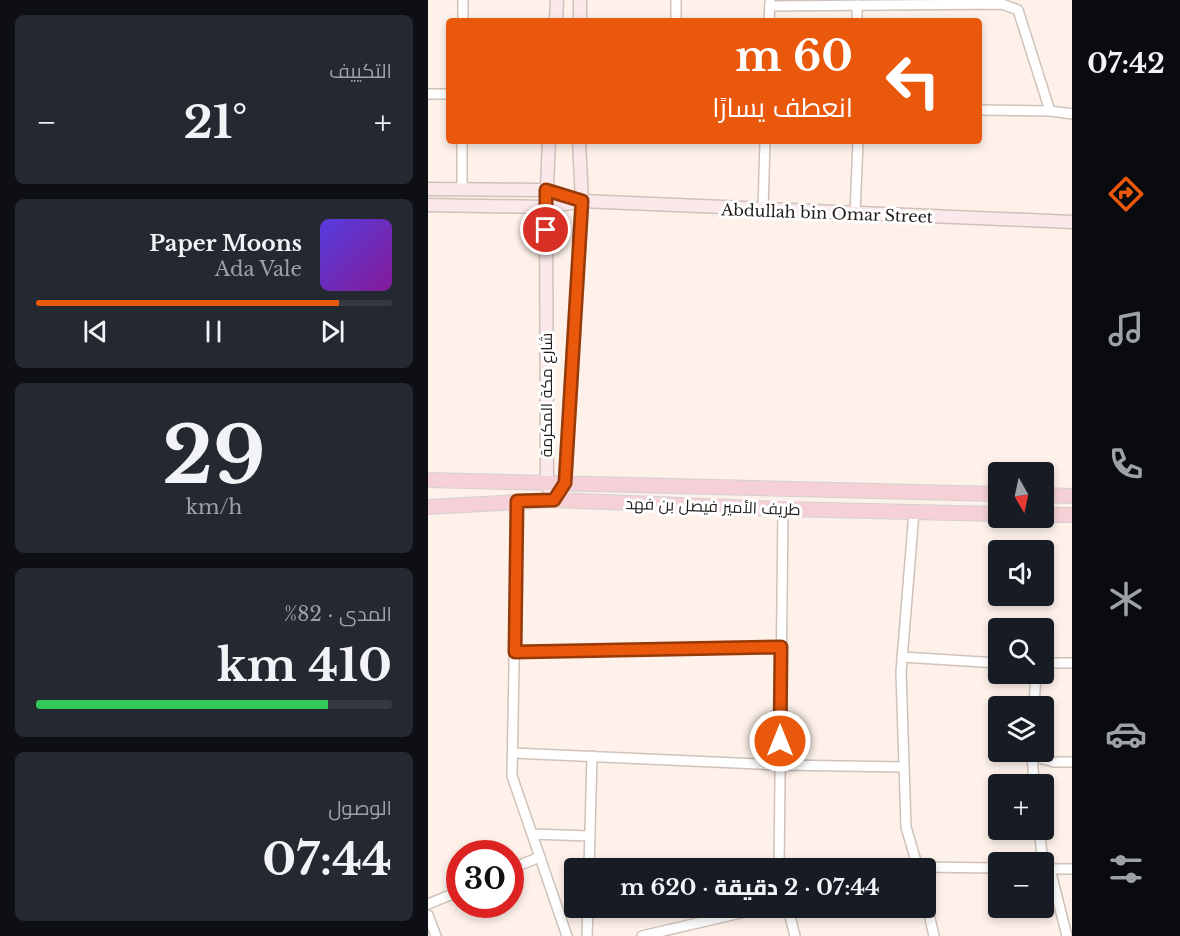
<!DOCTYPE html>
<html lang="ar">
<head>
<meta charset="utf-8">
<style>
	:root { --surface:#171b24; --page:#242831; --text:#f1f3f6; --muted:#9ea1a6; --line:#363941; --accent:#ea580c }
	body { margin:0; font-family:"Libre Baskerville",Cairo,serif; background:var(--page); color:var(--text); direction:rtl; height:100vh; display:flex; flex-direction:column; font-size:22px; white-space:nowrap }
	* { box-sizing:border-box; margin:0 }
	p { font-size:20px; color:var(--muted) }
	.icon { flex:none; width:33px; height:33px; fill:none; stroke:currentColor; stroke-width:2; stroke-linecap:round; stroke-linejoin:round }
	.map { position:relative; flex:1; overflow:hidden; direction:ltr }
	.sheet { display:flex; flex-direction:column; gap:15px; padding:15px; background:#0d0f14; width:428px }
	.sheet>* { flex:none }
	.top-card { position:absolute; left:18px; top:18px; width:536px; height:126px; border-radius:6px; box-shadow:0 3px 9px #0003; direction:rtl; background:#ea580c; color:#fff; overflow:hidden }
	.needle { width:39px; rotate:171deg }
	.tools { position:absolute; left:560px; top:462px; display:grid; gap:12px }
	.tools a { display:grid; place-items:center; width:66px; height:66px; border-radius:6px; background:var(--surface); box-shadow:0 3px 9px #0003; font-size:30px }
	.speed { position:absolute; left:18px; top:840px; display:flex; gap:12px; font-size:30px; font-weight:700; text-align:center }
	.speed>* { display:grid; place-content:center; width:78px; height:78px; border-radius:50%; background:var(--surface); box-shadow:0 3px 9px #0003; line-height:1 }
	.speed .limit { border:9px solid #d22; background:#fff; color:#111 }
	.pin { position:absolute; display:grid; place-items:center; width:51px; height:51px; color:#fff; margin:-26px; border:3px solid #fff; border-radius:50%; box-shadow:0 2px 6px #0007 }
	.me { position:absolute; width:66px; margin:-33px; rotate:0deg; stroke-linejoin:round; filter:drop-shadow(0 0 4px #0008) }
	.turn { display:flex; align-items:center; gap:21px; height:126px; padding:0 30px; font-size:27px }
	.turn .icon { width:78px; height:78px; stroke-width:2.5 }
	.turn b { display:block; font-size:42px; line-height:51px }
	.big { font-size:45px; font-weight:800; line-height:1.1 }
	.sheet .tile { flex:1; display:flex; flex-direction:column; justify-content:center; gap:9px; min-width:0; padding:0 21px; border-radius:9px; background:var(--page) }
	.sheet .dial { align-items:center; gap:0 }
	.dial b { font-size:78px; line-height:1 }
	.song { display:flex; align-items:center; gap:18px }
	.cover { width:72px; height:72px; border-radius:9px; background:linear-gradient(135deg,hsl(250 70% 55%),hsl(290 70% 35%)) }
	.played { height:6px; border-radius:3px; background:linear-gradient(90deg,var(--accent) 85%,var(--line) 85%) }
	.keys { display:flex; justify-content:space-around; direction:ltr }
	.heat { display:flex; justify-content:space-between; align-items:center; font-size:33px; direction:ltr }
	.charge { height:9px; border-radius:4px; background:linear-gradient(90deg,#34c759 82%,var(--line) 0) }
	.trip { position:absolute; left:136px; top:858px; width:372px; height:60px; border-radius:6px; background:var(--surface); box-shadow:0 3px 9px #0003; font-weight:800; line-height:60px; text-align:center; direction:rtl }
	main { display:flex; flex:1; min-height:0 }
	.dock { display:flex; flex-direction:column; width:108px; justify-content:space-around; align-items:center; background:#090b0e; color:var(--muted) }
	.dock .icon { width:42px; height:42px }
	.dock .on { color:var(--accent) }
	.dock b { font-size:27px; color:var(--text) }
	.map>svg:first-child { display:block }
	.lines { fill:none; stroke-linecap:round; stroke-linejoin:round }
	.street-casing { stroke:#d0c2b9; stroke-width:12 }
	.secondary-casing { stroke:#d0c2b9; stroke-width:15 }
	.primary-casing { stroke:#d3d2d1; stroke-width:16 }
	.street { stroke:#fff; stroke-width:9 }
	.secondary { stroke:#fae8eb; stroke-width:12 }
	.primary { stroke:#f5d1d7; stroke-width:14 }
	.route-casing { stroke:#983908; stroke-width:15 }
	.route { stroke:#ea580c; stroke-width:10 }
	.labels { text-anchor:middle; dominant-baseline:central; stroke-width:6; stroke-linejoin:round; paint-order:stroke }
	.street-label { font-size:16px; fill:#231e1a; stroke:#fff }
</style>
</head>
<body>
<main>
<nav class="dock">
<b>07:42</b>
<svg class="icon on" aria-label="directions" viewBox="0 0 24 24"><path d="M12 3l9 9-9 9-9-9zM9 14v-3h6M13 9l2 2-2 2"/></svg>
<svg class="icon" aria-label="music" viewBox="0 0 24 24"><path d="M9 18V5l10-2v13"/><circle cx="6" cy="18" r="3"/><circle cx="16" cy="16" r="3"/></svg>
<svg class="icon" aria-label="phone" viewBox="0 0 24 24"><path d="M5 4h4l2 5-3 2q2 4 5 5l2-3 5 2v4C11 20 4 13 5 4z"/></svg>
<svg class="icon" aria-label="climate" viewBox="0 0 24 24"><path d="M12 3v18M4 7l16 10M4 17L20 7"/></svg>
<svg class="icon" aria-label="car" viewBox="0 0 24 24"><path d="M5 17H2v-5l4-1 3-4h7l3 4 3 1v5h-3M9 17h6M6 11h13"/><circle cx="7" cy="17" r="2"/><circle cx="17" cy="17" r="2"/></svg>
<svg class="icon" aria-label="filters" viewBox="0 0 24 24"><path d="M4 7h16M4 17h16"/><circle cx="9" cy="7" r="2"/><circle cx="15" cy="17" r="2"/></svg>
</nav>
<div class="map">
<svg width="645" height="936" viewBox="0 0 645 936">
	<rect width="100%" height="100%" fill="#fdf1ea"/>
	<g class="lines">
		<defs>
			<g id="street">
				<path d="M429,5V21"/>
				<path d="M342,6L574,4L590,10L622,111"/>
				<path d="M35,21V0"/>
				<path d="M248,21V0"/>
				<path d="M341,21L342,2"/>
				<path d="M0,94H21"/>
				<path d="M550,110L622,111L645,114"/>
				<path d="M34,189V141"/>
				<path d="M335,210L337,141"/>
				<path d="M427,214L430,141"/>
				<path d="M89,501L84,776L139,936"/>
				<path d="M486,512L473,672L478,827L490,868"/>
				<path d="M87,652L353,647"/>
				<path d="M474,657L570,663"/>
				<path d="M615,663H645"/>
				<path d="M606,706L608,674"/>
				<path d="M604,752L606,784"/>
				<path d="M85,753L352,765L476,767"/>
				<path d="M604,756L626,762H645"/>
				<path d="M611,830L616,869"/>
				<path d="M104,834L162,836"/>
				<path d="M490,867L570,868"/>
				<path d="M161,868L164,756"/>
				<path d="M351,868L355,509"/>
				<path d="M82,869L112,857"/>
				<path d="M617,869H645"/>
				<path d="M622,869L639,936"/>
				<path d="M498,901L506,936"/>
				<path d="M0,904L32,891"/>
				<path d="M360,908L367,936"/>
				<path d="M0,915L8,936"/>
				<path d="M159,936L160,908"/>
				<path d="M214,936L334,908"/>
			</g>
			<g id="secondary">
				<path d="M128,21L129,0"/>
				<path d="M152,21V0"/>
				<path d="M121,141L118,207L119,483L122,491"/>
				<path d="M0,189L118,190L150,200"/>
				<path d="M0,205L118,207L154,201L645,222"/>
				<path d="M126,500L137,483L154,201L151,141"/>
			</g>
			<g id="primary">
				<path d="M0,480L570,494"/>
				<path d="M615,495L645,496"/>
				<path d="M0,507L126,500L355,509L570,514"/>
				<path d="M615,515H645"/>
			</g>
		</defs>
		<use href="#street" class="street-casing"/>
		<use href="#secondary" class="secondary-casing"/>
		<use href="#primary" class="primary-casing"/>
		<use href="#street" class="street"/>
		<use href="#secondary" class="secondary"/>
		<use href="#primary" class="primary"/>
	</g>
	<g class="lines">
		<defs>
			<path id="route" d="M118,230V190L154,201L137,483L126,500L89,501L87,652L353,647L352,741"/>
		</defs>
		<use href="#route" class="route-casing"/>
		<use href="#route" class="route"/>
	</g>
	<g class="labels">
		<g class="street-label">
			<text transform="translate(399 213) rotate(2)">Abdullah bin Omar Street</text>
			<text transform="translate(118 395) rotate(-90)">شارع مكة المكرمة</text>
			<text transform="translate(285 506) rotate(2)">طريف الأمير فيصل بن فهد</text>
		</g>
	</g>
</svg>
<div class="tools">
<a><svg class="needle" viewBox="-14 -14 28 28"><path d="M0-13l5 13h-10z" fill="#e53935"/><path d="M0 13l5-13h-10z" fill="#9ea1a6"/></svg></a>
<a><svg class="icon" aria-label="sound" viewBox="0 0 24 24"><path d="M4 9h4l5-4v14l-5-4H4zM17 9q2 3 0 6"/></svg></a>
<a><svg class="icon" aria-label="search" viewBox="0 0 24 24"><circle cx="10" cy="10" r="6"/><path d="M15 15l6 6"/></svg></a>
<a><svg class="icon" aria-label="layers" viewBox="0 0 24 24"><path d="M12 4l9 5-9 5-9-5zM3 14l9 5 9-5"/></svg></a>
<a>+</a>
<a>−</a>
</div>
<div class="speed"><div class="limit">30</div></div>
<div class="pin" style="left:118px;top:230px;background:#d93025"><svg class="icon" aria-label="arrive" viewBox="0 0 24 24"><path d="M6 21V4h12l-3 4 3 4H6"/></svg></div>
<svg class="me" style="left:352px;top:741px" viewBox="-20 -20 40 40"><circle r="17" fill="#ea580c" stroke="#fff" stroke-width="3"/><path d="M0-11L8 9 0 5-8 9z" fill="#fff"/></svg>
<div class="trip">07:44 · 2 دقيقة · 620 m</div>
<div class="top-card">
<div class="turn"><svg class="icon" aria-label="left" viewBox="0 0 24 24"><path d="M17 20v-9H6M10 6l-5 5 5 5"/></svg><div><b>60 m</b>انعطف يسارًا</div></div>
</div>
</div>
<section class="sheet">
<div class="tile"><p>التكييف</p>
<div class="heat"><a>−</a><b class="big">21°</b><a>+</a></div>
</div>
<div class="tile">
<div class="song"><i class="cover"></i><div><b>Paper Moons</b><p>Ada Vale</p></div></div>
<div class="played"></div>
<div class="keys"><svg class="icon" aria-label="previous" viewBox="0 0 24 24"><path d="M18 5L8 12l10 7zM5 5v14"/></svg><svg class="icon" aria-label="pause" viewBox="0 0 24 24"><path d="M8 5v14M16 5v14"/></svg><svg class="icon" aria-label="next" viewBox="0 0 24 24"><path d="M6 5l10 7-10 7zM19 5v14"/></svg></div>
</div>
<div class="tile dial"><b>29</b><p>km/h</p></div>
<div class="tile"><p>المدى · 82%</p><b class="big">410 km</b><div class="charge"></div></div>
<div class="tile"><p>الوصول</p><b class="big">07:44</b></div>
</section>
</main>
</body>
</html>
